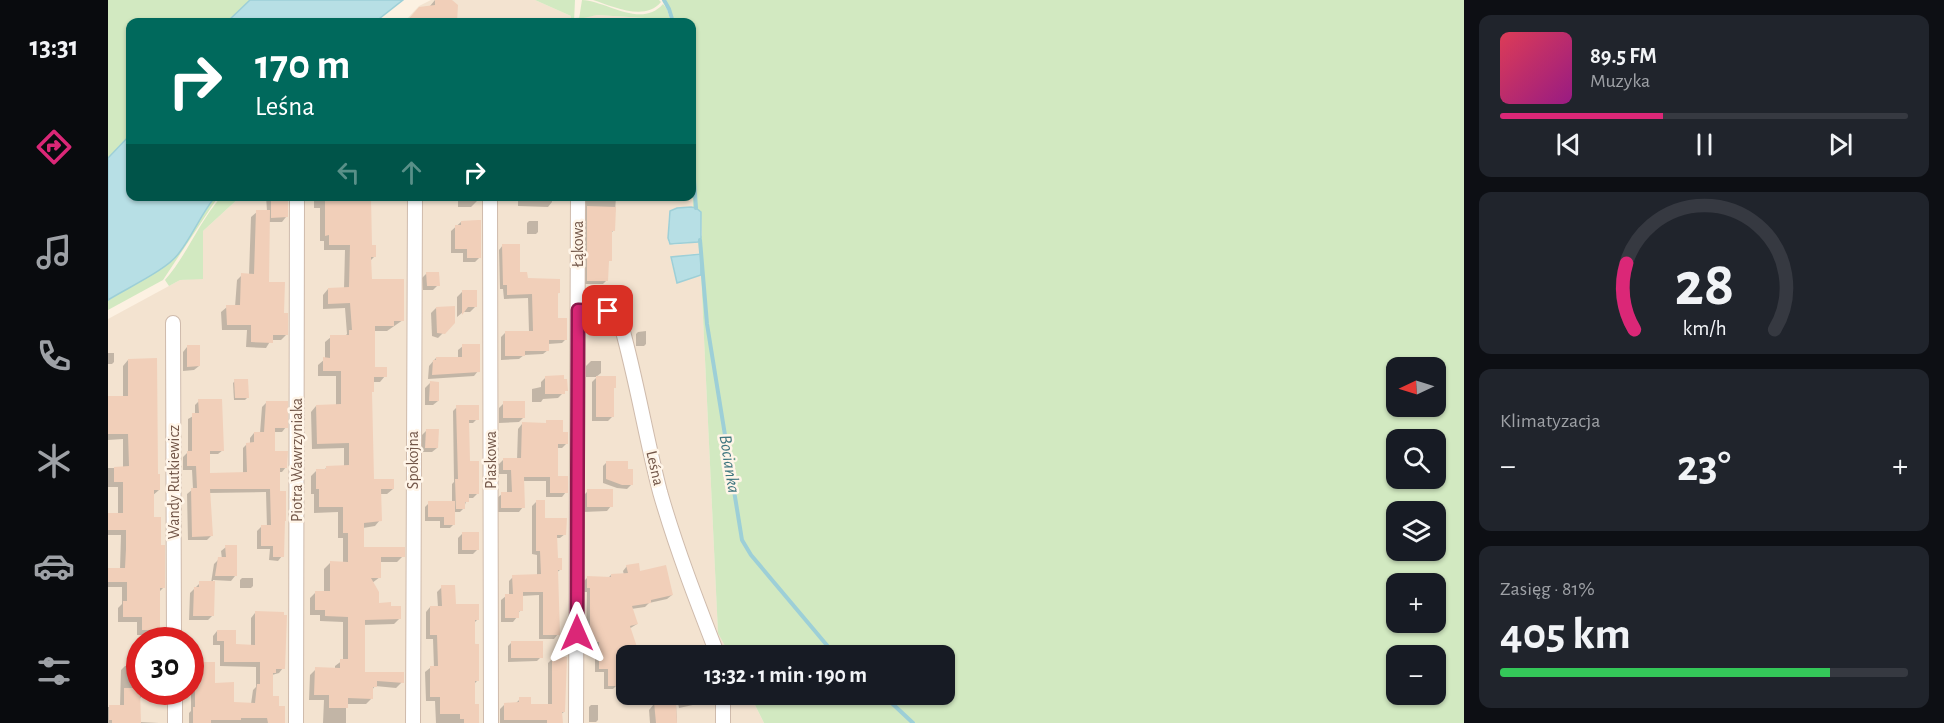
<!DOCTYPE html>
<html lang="pl">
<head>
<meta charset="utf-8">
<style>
	:root { --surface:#171b24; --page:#20242c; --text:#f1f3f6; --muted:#9ea1a6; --line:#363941; --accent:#db2777 }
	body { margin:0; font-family:"Alegreya Sans",sans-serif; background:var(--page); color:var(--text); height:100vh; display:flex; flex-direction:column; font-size:22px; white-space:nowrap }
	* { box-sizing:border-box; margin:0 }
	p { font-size:20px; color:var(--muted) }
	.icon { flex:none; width:33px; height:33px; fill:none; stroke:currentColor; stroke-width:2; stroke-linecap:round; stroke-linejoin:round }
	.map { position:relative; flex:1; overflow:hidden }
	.drawer { display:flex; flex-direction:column; gap:15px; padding:15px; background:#0d0f14; width:480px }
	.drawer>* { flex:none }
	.hud { position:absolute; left:18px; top:18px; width:570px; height:183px; border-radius:12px; box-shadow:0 2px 4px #0004; background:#00695c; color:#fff; overflow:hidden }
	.needle { width:39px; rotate:266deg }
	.fabs { position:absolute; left:1278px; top:357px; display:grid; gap:12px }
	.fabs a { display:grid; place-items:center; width:60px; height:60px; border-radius:12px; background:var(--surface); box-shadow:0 2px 4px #0004; font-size:30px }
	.speed { position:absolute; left:18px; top:627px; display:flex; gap:12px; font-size:30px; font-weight:700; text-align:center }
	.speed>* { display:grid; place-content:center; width:78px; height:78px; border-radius:50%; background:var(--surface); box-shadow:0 2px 4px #0004; line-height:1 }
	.speed .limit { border:9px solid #d22; background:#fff; color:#111 }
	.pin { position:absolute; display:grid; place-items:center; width:51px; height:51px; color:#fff; margin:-26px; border-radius:12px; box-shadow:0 3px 9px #0006 }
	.me { position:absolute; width:66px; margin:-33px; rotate:0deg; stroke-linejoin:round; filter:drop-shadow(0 0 4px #0008) }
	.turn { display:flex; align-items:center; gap:21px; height:126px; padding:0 30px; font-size:27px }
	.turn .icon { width:78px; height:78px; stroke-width:2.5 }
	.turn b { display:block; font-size:42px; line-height:51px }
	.lanes { display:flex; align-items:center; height:57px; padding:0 30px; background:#0003; justify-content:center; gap:30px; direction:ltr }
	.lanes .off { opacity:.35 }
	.big { font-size:45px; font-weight:700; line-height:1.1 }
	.drawer .card { flex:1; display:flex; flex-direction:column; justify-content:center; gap:9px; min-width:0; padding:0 21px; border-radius:12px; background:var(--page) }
	.drawer .dial { align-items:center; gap:0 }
	.dial svg { height:156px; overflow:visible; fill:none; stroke:var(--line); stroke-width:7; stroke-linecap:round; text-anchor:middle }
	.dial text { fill:var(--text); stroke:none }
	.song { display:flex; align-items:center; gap:18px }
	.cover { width:72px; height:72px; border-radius:9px; background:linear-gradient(135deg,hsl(350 70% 55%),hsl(310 70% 35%)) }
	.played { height:6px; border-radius:3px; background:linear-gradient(90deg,var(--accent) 40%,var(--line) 40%) }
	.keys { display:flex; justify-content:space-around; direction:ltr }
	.heat { display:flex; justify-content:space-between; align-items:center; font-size:33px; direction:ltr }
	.charge { height:9px; border-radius:4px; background:linear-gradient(90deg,#34c759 81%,var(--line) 0) }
	.trip { position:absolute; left:508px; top:645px; width:339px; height:60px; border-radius:12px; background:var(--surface); box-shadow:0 2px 4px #0004; font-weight:700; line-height:60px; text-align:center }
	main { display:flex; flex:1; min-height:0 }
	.dock { display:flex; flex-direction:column; width:108px; justify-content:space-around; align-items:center; background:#090b0e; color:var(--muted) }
	.dock .icon { width:42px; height:42px }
	.dock .current { color:var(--accent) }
	.dock b { font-size:27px; color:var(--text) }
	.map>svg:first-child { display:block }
	.residential { fill:#f3e3d0; fill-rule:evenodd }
	.green { fill:#d2e9c1; fill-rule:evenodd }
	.water { fill:#b7dfe5; stroke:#9dcfd7; stroke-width:1.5 }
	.shadow { fill:#0003 }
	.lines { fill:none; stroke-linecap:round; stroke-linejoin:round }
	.stream { stroke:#9dcfd7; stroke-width:4 }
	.building { fill:#f1cfb9 }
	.minor-casing { stroke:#cfbbac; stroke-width:16 }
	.minor { stroke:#fff; stroke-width:14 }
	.route-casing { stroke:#8e194d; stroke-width:15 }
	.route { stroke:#db2777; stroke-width:10 }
	.labels { text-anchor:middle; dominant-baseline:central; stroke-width:5; stroke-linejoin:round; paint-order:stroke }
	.street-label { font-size:16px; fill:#735749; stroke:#fff5e8 }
	.water-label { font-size:18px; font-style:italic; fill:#3f767f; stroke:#fff5e8 }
</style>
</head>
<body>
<main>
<nav class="dock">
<b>13:31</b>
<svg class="icon current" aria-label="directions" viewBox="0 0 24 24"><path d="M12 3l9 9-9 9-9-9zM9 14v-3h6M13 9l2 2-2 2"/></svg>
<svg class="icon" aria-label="music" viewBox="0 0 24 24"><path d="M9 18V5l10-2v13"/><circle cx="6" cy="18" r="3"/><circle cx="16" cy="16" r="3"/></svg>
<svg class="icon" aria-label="phone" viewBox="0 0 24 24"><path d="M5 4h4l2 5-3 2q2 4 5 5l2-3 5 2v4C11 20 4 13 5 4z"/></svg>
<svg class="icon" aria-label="climate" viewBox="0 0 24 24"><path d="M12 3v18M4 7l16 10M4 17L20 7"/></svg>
<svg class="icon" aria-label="car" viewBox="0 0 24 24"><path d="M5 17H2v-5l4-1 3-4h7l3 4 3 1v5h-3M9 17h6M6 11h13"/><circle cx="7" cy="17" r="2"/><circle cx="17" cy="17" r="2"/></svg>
<svg class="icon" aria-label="filters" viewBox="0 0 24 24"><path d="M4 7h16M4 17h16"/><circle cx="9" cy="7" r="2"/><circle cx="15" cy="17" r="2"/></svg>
</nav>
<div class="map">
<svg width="1356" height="723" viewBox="0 0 1356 723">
	<rect width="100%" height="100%" fill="#fcf1e2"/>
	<g class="residential">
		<path d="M323,0H427L463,16V22H296L311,6Z"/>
		<path d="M489,15L553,19L554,22H466L467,18Z"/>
		<path d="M584,187L585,207L561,215L560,238V242L566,245L590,242L592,253L563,257V260L569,283L593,275L610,632L622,655L519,656V694L642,695L656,723H0V319L72,280L95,278V231L132,197L584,196ZM32,640H82V692H32Z"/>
	</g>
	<g class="green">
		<path d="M0,0H142L119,22H22V135L0,158Z"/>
		<path d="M427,0H467L466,22H463V16Z"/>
		<path d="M474,0C499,1 533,29 555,4L559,9L563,22H554L553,19L489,15L471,19Z"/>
		<path d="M485,0H551L553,2C537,22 504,6 485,0Z"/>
		<path d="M558,0H1356V723H656L642,695L837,694V656L622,655L610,633L593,275L594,271L590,242L594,235L593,212L585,207L584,187V22H567ZM1288,368H1328V406H1288ZM1288,440H1328V478H1288ZM1288,512H1328V550H1288ZM1288,584H1328V622H1288ZM1288,656H1328V694H1288Z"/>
		<path d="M107,197H110L55,280L0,310V300L59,264Z"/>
		<path d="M113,197H132L95,231V279L72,280L61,286L57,280C79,255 91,222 113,197Z"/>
	</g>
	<g class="water">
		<path d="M142,0H295L267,22H119Z"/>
		<path d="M22,135V196L107,197C93,214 85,235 71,253C59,270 19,288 0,300V158Z"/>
		<path d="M583,207L588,208L593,212V238L590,242L562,244L560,238L562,211L569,208Z"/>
		<path d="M593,254V275L569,283L563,257Z"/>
	</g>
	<g class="shadow">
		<path d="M327,0H342L348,5L347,22H298L312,8L322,6Z"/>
		<path d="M158,196H178V217L174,222H160V283L174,315L178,335L173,340H163L158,348L138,347L139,330H114L113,312L119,307H127L129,280L134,275H141L143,217L149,212L159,211Z"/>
		<path d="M206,196H261L263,247L266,257L262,261V281L295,320L279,331H265L266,368L277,376L272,382H265V391L263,393L265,480L285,489L279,494H271L272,520L267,526L255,528V549L295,556L289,562H272V577L264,583L270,604L292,618L286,624L255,625L256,673L294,682L288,688L267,686L264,690L263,699L258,704H238V723H215L216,700H201L202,675L208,669H227V666L235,660V622L212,621V615H202V598L208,592H216V569L222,563H235V538H230V512L206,513V494H203V476L209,470H216L219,467H236V448L204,449L203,412L208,406H228V376H210V365L217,359V342L223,337H236L239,334L237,308L215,309V295L220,289H236L237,250H216V241H212V208H206Z"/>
		<path d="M317,196H369V201L363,207H350V198L317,199Z"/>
		<path d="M398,196H444V202L440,207L410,206V200L398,201Z"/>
		<path d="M478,196H508L506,230L503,233L502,260L499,263V280L495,284H475V212L478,209Z"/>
		<path d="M421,221H430V232L428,234H419V223Z"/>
		<path d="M353,222L372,257L367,262H355V253H343V231Z"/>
		<path d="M395,245L411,274L418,280L451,292L449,295V319L458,339L454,343L440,344V350L435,354L416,355L411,359L393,360V337L397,333L421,332L420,298L396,299L395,289H392L391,250Z"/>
		<path d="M319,273L330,285L325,290H315L314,278Z"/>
		<path d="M354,292L367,307L362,312H355L349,317V297Z"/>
		<path d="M328,308L346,322L330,338L324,336L323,313Z"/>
		<path d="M538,331V344L536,346H528V334L530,332Z"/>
		<path d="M355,346L370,371L366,376L320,379L321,366L328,358H350V350Z"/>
		<path d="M79,347L91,366L86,370L75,371V352Z"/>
		<path d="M0,353H6V362L4,364H0Z"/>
		<path d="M20,360L51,490L44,496V518L55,588L50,593L51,629L45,635H29V622H10V608L14,604V587H0V570L12,569L13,535H0V515H10V487H0V468H15V439L0,440V398L15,397V366Z"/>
		<path d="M483,361H493V373L488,377H478V366Z"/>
		<path d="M438,377L458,390L450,398L435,399L433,402H424V389L433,387V382Z"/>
		<path d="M488,378L507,387L504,390V417L500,421H484V382Z"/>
		<path d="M127,381L139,398L137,400H126L125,383Z"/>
		<path d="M322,383L330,401L325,405H317V388Z"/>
		<path d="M91,401L115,450L110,454H100L101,474H135V448L139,444H142V438L146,433H152L154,407L158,403L178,427L174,432H165L166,453L178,467L174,472H170L174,556L170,561L161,560L162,549H149V531L153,527H159L158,492L101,493L103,536L99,540H80L79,494L85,489L84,470H75V457L80,452V419L87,415V405Z"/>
		<path d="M396,403L416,417L411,422L391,423V408Z"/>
		<path d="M349,407L369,419L365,423H360L361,463L369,494L365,498H359L356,508L352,512H345L346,524L342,528H332V521H317V507L321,503H344V484L346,482L345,411Z"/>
		<path d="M439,422L454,434L459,443L454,448H448V477L458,492L454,497H438V481H415V507L411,512H389V498L394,494H399V474H391V464L395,460H409L410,429L414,424H437Z"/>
		<path d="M318,431L329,448L324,452H313V436Z"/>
		<path d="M499,462L519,470L523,485L519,489L509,488L495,483V466Z"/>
		<path d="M480,491L503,506L499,511L475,512V496Z"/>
		<path d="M429,501L436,519L457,534L452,538H448V559L452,570L448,573L450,634L446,639H431V595L413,596V610L409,614V617L405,622H393V600L398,596H401V581L405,577L429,576V555L424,554V506Z"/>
		<path d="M355,533L370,549L365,554H350V538Z"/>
		<path d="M118,547L127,576L123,581L105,580V615L100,620H81L82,593L92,583H103L106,564L111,559H114L113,551Z"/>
		<path d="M519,566L564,595L559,599L541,603L537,607L523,609L529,624L521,629L519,661L509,664V685L505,689H496V672H487V646H478L479,592H475V582L479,578H500L503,575H516L515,571Z"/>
		<path d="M134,578H145V586L143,588H132V580Z"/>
		<path d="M334,587L346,606L370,619L366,623L369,681L366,684V706L369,723H328L327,701H318L317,672L322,668H326L325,639H318V612L322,607H330L329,592Z"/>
		<path d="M147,613L175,668L171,673L164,675V697L176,723H81V713L83,711V668L88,664L125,704H143L145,690L148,687V667L112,666V645H105V636L109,631L126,646H143V618Z"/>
		<path d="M404,642L433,657L429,661L400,662V646Z"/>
		<path d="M586,651L587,656H573L575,653Z"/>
		<path d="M445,658L456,712L453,714V723H392V709L397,704H407L412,699L421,706L440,705V663Z"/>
		<path d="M17,666H32V692H37V694L32,698V722L51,723H0V707L12,706L13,670Z"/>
		<path d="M519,690V694L545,695L541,700L520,703L518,691Z"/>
		<path d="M572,694H598L599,698L594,703L571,708L569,698Z"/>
		<path d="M546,704L568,705L569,723H542L541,710Z"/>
		<path d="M483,705H490V720L488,722H481V707Z"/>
	</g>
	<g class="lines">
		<g class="stream">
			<path d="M556,0L561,9L565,22"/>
			<path d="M584,152L588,208"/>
			<path d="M592,240L599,324L634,540L643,555L728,656"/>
			<path d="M774,694L805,723"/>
		</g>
	</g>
	<g class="building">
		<path d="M327,0H344L350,5L349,22H298L311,7L327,5Z"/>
		<path d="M163,196H180V217L163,218Z"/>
		<path d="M217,196L263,198L264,245H268V257H263L264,279H296V321H286V326H267V367H279V377H266V392H264L266,479H286V489H273L274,521L256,523V547H297V557H273V578H263L271,592V603L283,602V606H293V619L257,620V672H296V683L269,681V687H265V699L240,698V708H221V695H206L207,667L232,668V659H240V617L217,616V610H207V591H222V561L240,562V533H235V507H211V489H208V469H218V466L241,465V443L209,444L208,405L233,404V371H215V357L222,358V335H241V330H244L242,303L220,304V288L241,287L242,245H221V235L217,236Z"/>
		<path d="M479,206L508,207L507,231H504V261H501L500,281H479Z"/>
		<path d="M148,210H162L161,282H177L176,313H180V335H165V343L143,342V325H119L118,305H132L133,273L146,274Z"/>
		<path d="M370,220H373V258H359V249H347V225H353V221Z"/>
		<path d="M394,244H412V272H419L420,278L452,279V293H450V318H459V340H441V351H417V356H397V331H425L424,294L399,295V285H395Z"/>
		<path d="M318,272H331L332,286H319Z"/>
		<path d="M354,290H369V307H360L354,315Z"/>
		<path d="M347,306V323L337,334L329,333L328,307Z"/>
		<path d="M354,344H372V372L324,375L325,360H328V357H354Z"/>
		<path d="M79,345H92V366L79,367Z"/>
		<path d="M49,358L50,474H52V490H46V517H53V545H57V588H52V630H34V617H15V601H19V582H0V568H17L18,549V530H0V513H15V482H6V467L21,466L20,434H0V396H20V359Z"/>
		<path d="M456,375V379H459L460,391H457V394H437V376Z"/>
		<path d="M488,376H508V388H506V417H488Z"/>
		<path d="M126,379H140L141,398H127Z"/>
		<path d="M322,381L331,382V401H321Z"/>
		<path d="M90,399H114L116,451H102V473L139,472L138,443L146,442V432H156L158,401H180V428H167V451H180L179,468H172V491H178V521H177L176,557H165V546H153V525H163L162,489H102L105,536L84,537L83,488H89L88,466H79V451H84V413H91Z"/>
		<rect x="395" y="401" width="22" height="17"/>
		<path d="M348,405H371V420H361L362,461H371V494H361V502H357V509H348L347,479H350Z"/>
		<path d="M438,420H455V432H460V444H450V476H460V493H442V477H416L417,508H393V492H404L403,470H395V458H413L414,422L438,423Z"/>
		<path d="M318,429H331L330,448H317Z"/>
		<path d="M498,461H520V469H525V485H514L498,479Z"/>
		<rect x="479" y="489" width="26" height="18"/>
		<path d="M428,500H437V518H459L458,535H449L450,558H454V570H450L452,635H435V592H415V611H411V618H397V594H405L404,575L433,574L432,551H428Z"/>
		<path d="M320,501H347V525H336V517H320Z"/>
		<rect x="354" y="532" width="17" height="18"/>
		<path d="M117,545H129V576H107L110,557H118Z"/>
		<path d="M531,563L532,571L558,565L565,595L543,600V603L524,606L530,624L522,626L532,656H511V686H500V669H491V642H482V588H479V576L503,577V574L520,573L518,565Z"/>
		<path d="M91,581H107L106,616H85L86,587H91Z"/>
		<path d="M333,585H347L348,604H371V620H367V644H371V681H367V704H371V723H356V719H352V714H332V697H322V666H330L329,635H322V606H334Z"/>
		<path d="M147,611L176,612V615H179L177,669H168V673H165V696H171V706H177V723H160L159,718H133V720H103V723H85V707H87V662H107V683L126,682V702L147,703L149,684H152V662H116V641H109V630H128V644L147,645Z"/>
		<rect x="403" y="641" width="32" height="17"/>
		<path d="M444,657H459L457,712H454L455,723H439V720H396V703L411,702V697H423V704H444Z"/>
		<path d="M16,688H32L33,723H4V720H1V705H16Z"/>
		<path d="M546,702L568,703L569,723H548Z"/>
	</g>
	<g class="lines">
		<defs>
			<g id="minor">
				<path d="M382,196L383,723"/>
				<path d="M470,310C491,310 504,305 514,328C529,382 538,438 552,492C568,548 589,602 610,656"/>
				<path d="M65,323L66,640"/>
				<path d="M67,692V723"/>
				<path d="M188,723L189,196"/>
				<path d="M305,723L307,196"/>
				<path d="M468,723L470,196"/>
				<path d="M615,723V694"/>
			</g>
		</defs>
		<use href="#minor" class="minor-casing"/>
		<use href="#minor" class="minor"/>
	</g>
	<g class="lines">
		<defs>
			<path id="route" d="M469,633L470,310L500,311"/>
		</defs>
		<use href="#route" class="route-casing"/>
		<use href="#route" class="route"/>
	</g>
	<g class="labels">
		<g class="street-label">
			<text transform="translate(470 244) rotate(-90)">Łąkowa</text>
			<text transform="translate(189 460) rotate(-90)">Piotra Wawrzyniaka</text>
			<text transform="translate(305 460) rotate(-90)">Spokojna</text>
			<text transform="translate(383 460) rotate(-90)">Piaskowa</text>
			<text transform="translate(547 468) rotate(77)">Leśna</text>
			<text transform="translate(66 482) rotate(-90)">Wandy Rutkiewicz</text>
		</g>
		<g class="water-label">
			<text transform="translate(621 464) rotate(81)">Bocianka</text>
		</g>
	</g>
</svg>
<div class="fabs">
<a><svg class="needle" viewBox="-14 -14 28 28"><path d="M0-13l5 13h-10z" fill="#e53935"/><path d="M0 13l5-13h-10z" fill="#9ea1a6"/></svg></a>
<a><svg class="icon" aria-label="search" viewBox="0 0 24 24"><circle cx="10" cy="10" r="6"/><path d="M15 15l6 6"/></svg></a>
<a><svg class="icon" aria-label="layers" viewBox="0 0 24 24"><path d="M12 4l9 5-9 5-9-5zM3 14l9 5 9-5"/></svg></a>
<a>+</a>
<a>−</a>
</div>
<div class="speed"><div class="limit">30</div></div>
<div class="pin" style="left:500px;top:311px;background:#d93025"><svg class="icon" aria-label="arrive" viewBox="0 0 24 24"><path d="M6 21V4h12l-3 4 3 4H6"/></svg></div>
<svg class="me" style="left:469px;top:633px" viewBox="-20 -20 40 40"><path d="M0-17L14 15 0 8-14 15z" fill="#db2777" stroke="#fff" stroke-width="4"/></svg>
<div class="trip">13:32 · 1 min · 190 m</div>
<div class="hud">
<div class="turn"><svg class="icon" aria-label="right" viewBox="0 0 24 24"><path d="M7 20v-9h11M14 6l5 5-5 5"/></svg><div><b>170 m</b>Leśna</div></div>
<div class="lanes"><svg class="icon off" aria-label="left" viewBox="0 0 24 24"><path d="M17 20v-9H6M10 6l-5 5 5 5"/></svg><svg class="icon off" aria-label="ahead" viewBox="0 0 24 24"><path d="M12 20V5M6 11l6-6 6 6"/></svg><svg class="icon" aria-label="right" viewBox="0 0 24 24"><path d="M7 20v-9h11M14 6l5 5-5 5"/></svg></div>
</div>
</div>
<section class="drawer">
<div class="card">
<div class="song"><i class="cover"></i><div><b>89.5 FM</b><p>Muzyka</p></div></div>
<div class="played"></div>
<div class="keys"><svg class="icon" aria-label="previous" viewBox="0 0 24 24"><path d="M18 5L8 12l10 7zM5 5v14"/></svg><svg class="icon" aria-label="pause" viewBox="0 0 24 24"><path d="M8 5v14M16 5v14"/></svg><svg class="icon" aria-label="next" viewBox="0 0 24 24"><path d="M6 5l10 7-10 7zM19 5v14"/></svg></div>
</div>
<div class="card dial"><svg viewBox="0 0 100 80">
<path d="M14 69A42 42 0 1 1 86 69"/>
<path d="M14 69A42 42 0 0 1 10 35" stroke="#db2777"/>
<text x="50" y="56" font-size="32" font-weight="700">28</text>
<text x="50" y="72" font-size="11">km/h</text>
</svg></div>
<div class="card"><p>Klimatyzacja</p>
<div class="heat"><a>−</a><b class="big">23°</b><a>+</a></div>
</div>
<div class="card"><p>Zasięg · 81%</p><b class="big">405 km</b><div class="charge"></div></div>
</section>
</main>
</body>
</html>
